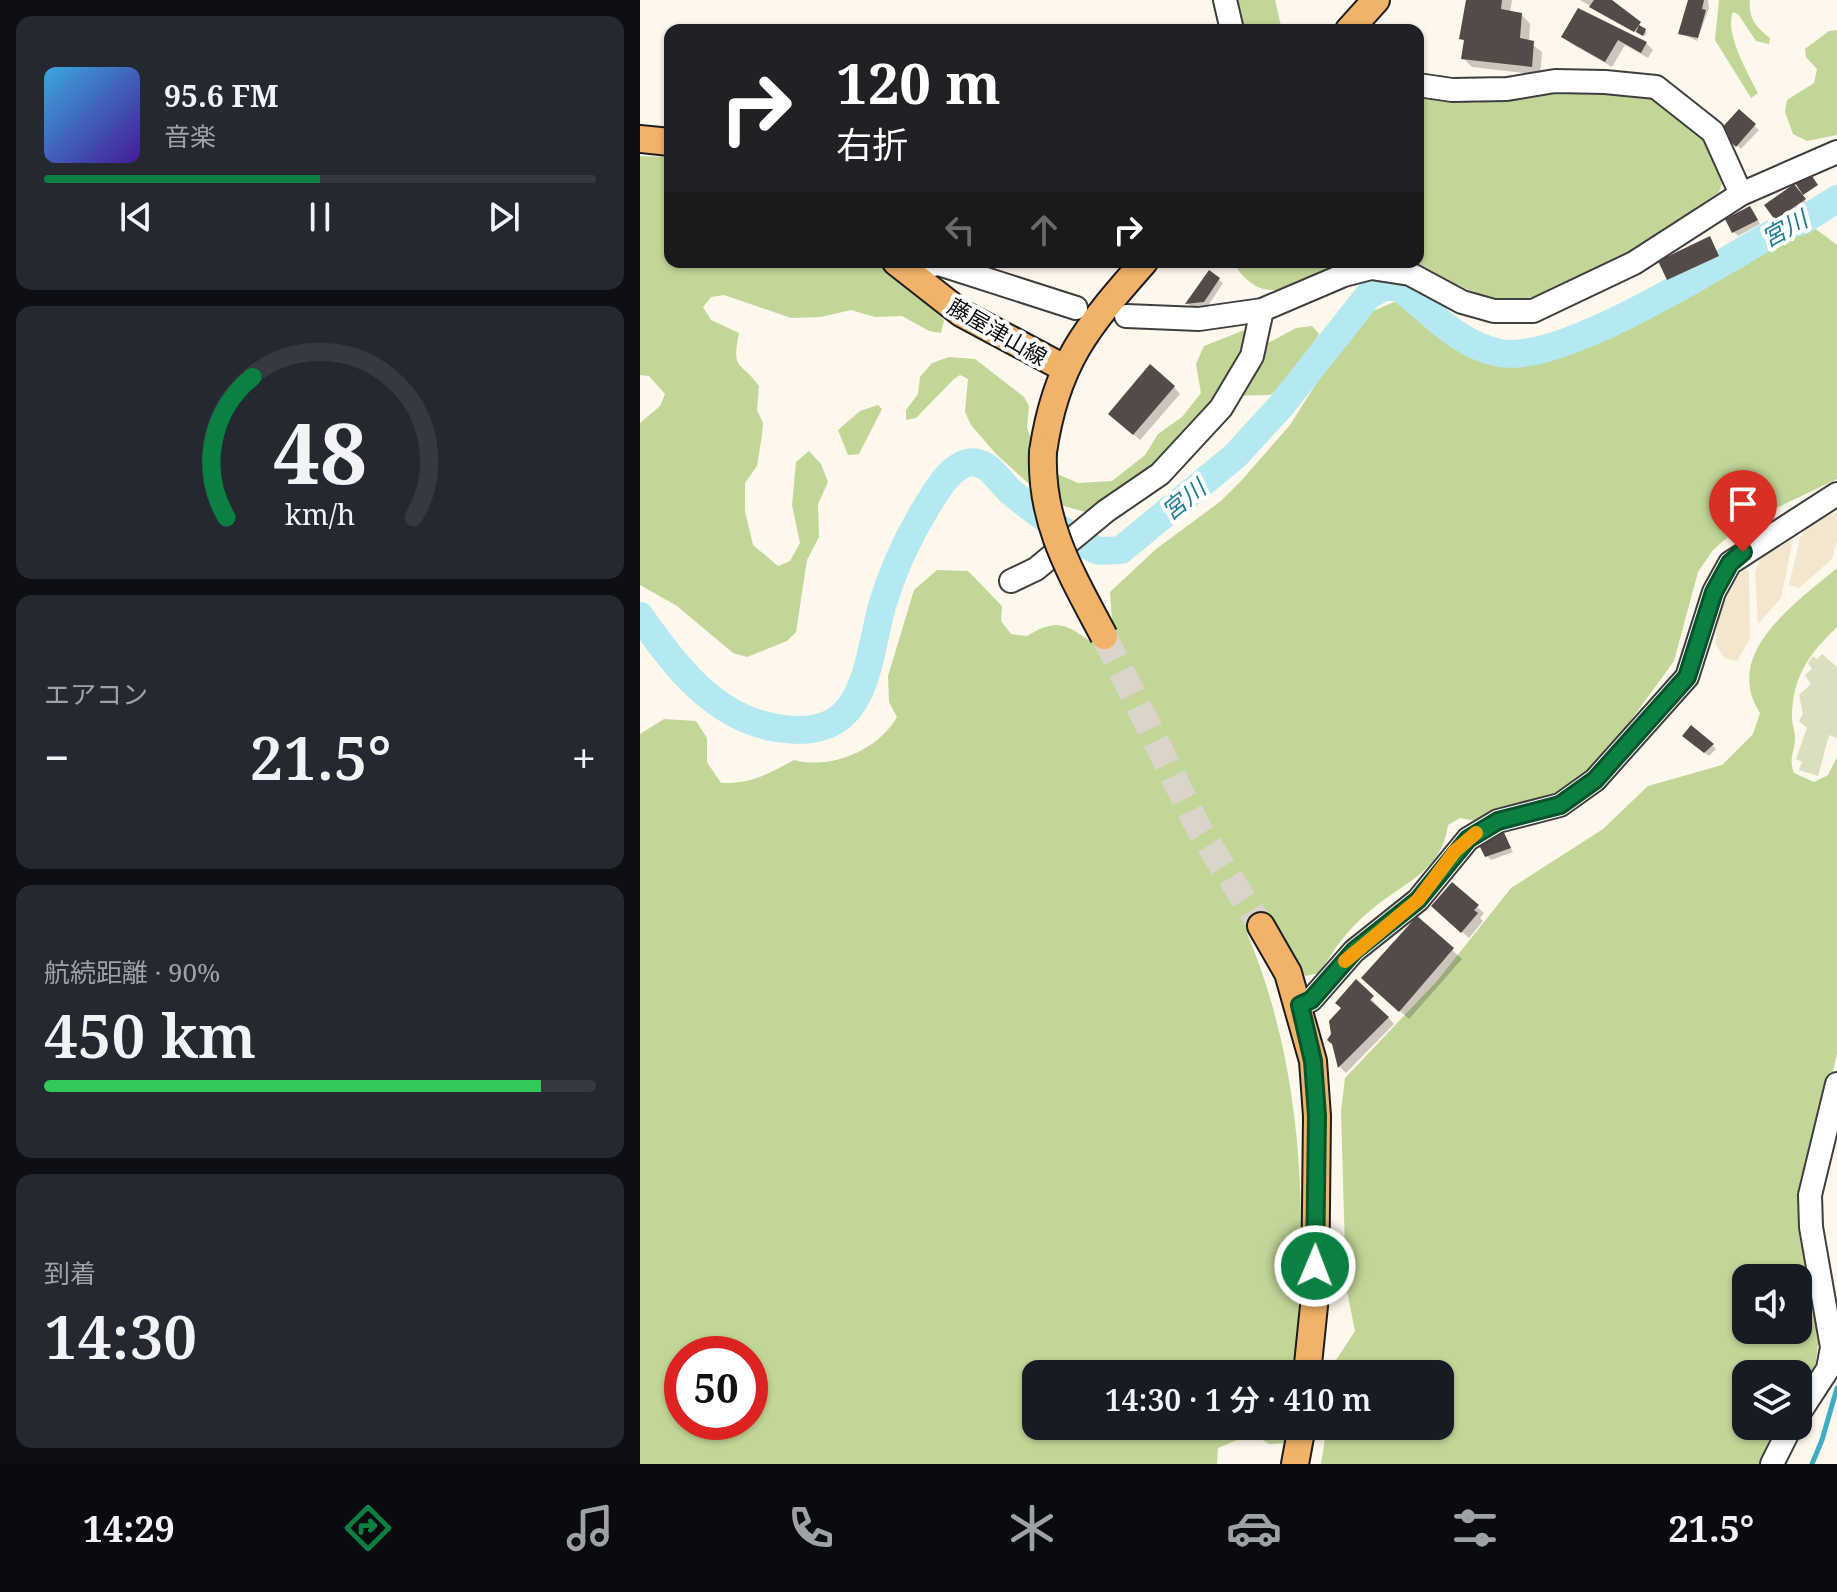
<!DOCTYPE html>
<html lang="ja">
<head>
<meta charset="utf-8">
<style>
	:root { --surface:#171b24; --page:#242831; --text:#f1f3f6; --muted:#9ea1a6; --line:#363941; --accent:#0b8043 }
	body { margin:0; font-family:"Noto Serif","Noto Sans JP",serif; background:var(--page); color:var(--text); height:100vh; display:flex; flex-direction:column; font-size:30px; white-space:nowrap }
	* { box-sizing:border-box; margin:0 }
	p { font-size:26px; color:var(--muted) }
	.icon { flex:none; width:44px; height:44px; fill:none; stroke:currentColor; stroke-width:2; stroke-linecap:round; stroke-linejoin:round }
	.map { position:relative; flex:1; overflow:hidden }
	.side { display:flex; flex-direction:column; gap:16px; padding:16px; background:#0d0f14; width:640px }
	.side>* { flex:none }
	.top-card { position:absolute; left:24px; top:24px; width:760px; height:244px; border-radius:16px; box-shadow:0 2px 6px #0004; background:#202124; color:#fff; overflow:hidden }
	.fabs { position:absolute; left:1092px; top:1264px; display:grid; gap:16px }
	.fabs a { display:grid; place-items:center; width:80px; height:80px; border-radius:16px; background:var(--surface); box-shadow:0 2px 6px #0004; font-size:40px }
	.speed { position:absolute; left:24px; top:1336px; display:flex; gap:16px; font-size:40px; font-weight:700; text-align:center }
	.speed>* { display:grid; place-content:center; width:104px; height:104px; border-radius:50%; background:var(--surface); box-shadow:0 2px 6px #0004; line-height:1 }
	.speed .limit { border:12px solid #d22; background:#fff; color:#111 }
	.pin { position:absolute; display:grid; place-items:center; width:68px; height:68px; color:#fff; margin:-82px -34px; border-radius:50% 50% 50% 0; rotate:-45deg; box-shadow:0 0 8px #0007 }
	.pin .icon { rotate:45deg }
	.me { position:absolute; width:88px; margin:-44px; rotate:1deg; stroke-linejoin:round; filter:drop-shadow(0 0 6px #0008) }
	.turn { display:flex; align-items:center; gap:28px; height:168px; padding:0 40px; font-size:36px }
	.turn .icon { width:104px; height:104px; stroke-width:2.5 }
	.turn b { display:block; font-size:56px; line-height:68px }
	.lanes { display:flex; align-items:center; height:76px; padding:0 40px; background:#0003; justify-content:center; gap:40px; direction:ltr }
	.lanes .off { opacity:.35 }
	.big { font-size:60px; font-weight:600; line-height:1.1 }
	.side .widget { flex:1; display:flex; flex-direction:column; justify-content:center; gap:12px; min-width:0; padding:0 28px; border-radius:16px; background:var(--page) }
	.side .dial { align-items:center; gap:0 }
	.dial svg { height:208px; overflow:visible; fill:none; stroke:var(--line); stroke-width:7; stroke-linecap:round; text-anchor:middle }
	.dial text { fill:var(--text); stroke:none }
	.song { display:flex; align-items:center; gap:24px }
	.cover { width:96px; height:96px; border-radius:12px; background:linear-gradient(135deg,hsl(200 70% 55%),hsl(260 70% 35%)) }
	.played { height:8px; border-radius:4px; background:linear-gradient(90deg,var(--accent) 50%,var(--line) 50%) }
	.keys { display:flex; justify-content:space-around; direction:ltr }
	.heat { display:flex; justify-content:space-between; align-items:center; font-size:44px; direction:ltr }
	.charge { height:12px; border-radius:6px; background:linear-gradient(90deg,#34c759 90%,var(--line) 0) }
	.trip { position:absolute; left:382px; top:1360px; width:432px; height:80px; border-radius:16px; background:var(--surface); box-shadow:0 2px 6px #0004; font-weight:600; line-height:80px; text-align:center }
	.menu { display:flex; height:128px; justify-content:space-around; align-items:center; background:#090b0e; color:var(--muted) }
	.menu .icon { width:56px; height:56px }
	.menu .on { color:var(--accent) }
	.menu b { font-size:36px; color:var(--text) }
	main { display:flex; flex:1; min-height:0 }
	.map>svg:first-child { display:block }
	.farmland { fill:#f2e7ce }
	.forest { fill:#c2d698; fill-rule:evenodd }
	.cemetery { fill:#dbdebf }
	.shadow { fill:#0003 }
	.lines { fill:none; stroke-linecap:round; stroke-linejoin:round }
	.stream { stroke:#3fadc5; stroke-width:5 }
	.river { stroke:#b4e9f2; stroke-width:28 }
	.building { fill:#544b49 }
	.major-tunnel { stroke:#dad4ca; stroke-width:26; stroke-dasharray:26 13; stroke-linecap:butt }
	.minor-casing { stroke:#3f3f3f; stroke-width:26 }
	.major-casing { stroke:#1d1d1d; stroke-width:30 }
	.minor { stroke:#fff; stroke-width:22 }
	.major { stroke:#f1b269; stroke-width:26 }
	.major-bridge-casing { stroke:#1d1d1d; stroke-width:30; stroke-linecap:butt }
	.major-bridge { stroke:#f1b269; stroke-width:26 }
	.route-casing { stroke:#07532c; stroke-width:20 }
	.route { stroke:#0b8043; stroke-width:14 }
	.slow { stroke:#f59e0b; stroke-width:14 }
	.labels { text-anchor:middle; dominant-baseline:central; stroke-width:8; stroke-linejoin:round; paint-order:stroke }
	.street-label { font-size:22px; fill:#0c0c0c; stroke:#fff }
	.water-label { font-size:24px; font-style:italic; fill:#1d7c96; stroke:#fff }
</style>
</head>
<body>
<main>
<section class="side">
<div class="widget">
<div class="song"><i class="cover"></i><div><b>95.6 FM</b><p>音楽</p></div></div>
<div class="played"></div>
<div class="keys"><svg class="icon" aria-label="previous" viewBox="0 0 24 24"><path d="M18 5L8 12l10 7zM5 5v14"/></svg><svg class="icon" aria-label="pause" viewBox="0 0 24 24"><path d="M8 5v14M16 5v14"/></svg><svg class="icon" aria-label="next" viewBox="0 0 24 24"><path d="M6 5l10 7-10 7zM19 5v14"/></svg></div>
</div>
<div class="widget dial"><svg viewBox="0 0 100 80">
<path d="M14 69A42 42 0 1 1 86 69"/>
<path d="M14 69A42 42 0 0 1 24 15" stroke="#0b8043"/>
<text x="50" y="56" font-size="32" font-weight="700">48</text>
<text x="50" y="72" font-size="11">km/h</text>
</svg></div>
<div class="widget"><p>エアコン</p>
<div class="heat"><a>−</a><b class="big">21.5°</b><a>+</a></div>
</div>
<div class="widget"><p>航続距離 · 90%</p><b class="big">450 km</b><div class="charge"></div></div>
<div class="widget"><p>到着</p><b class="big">14:30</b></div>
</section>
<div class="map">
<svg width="1197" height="1464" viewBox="0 0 1197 1464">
	<rect width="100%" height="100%" fill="#fef7ec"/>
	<g class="farmland">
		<path d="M1197,512V541L1192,559L1159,588L1149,585L1160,538L1171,522Z"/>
		<path d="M1153,539L1141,598L1118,624L1115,572L1120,558Z"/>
		<path d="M1105,567L1109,572L1110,639L1097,661L1084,658L1075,643L1079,614L1092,585Z"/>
	</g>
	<g class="forest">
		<path d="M596,0H635L642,30H602Z"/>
		<path d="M1079,0H1110C1108,18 1116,27 1130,38L1129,44L1116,41L1098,14L1093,12C1084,32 1108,74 1118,93L1111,98L1075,40Z"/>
		<path d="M1197,30V135L1167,141L1153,134L1145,112L1147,100L1174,83L1177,69L1166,57L1165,49L1189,31Z"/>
		<path d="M908,89C932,91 988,87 1009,94C1040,105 1096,157 1079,192C1026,228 926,307 860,299C832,296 800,274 775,262H778V96L836,103Z"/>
		<path d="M0,156L30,157V262H232L267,280L304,320L301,333L289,331L262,316L235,317L211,310L181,317L151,318L84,295L71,297L63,307L71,320L99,333C91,372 101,360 119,386L117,410L123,423L122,435L117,466L105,483V511L113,545L138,566L150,561L160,543L152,505L156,462L169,451L181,464L188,482L178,504L179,537L167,560L156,632L147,641L107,657L93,653L37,606L0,585V423L20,406L25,394L9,376L0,375Z"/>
		<path d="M1173,227L1197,245V479L1103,524L1073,550L1058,572L1034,661L973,745L939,780L906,798L836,821L820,818L808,825C802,871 763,883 731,910C709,928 694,948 680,973L665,976L629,916L607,933C665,1071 669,1226 653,1374H396V1426H648L646,1443L629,1444L613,1433L578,1448L577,1464H0V734L24,719L56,721L67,738V762L81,783C111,784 128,774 154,760C192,770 238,750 257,717L249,702L248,676L274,590L297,570L328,571L362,606L361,621L371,634L387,636C420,616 427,626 456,645L473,634L470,592L516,549L581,501L601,481L650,425L686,368L733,311L754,302L770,305L826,352L838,357L853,358L926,349L1069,277L1150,230ZM42,1354H110V1422H42Z"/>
		<path d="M593,262H709C665,277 626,317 593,262Z"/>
		<path d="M672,326L679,334L647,385L630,395L584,396L532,455L449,513L424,506L389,484L356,454L331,425L325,412L328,379L320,375L314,379L276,418L266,420V410L278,394L280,377L292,363L309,357L335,359L384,397L389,406L387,427L391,440L415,473L438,483L472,481L505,455L518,434L542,417L561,393L556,364L564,346L607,329L612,336L630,342L656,328Z"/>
		<path d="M238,405L242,409L219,454L208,455L198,430L220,411Z"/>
		<path d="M1197,568V627C1169,654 1152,677 1152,718C1152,725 1155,731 1155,737C1155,752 1148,758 1154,773L1174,782L1188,775L1197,757V1053L1183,1116L1159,1187L1158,1221L1180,1326L1175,1370L1158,1399V1374H1106V1426H1143L1124,1464H681L687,1426H800V1374H694L696,1360L715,1331L706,1286L701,1111L705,1078L797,981L871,888L963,829L1008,786L1082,765L1113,734L1120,713C1081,653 1157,602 1197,568ZM1106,1278H1158V1330H1106Z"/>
	</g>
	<path class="cemetery" d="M1182,654L1197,667V738L1189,735L1178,776L1159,770L1162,762L1156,759L1167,728L1159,721L1163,714L1159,695L1171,684L1165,675L1172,669L1168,663L1173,656L1177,659Z"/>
	<g class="shadow">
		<path d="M828,0H872L870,13L881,14L890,24L889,42L902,52L900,75L832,67L823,58L826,43L821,38Z"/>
		<path d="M940,0H968L1007,32L1005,36L999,34Z"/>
		<path d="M1051,0H1068L1069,8L1057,41L1040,33Z"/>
		<path d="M939,11L1006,43L1013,50L1008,58L985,45L972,67L930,43L924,37Z"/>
		<path d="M1099,112L1119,130L1101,149L1082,131Z"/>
		<path d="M1157,191L1168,204L1140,222L1136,218Z"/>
		<path d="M1114,213L1120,224L1098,236L1094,232Z"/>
		<path d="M1069,238L1084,263L1035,286L1028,279Z"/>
		<path d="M570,273L583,283L568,306L551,307L548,304Z"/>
		<path d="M534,387L540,394L500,440L477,420Z"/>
		<path d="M1052,728L1076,749L1069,756L1049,740Z"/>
		<path d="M861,831L873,852L851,860L847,856Z"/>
		<path d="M793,906L837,907L844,913L840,918L843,921L829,938Z"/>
		<path d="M777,919L822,959L769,1019L733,987Z"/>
		<path d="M716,982L754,1024L706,1073L700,1067L694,1044L703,1008Z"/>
	</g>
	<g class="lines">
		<path class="stream" d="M1172,1464L1182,1440L1197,1388"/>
		<path class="river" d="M0,616C34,665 74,718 137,728C226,743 225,671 242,606C252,572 268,537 287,506C296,492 306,473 322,465C330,461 338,462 345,466C355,472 362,484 371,492C388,506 437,543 457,550C463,552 474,550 481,550L595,456L640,407L728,296L743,287H759C791,312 818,345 860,353C923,365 1089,258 1147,225L1162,221L1197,199"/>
	</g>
	<g class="building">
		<path d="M826,0H862L861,9L882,13L880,38L894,41L892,67L821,59L824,40L819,39Z"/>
		<path d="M954,0H972L1001,22L999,25L1006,29L1003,36L996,32L999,25L994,32L949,7Z"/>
		<path d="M1048,0H1064L1062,9L1066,10L1058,38L1038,34Z"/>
		<path d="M938,8L1007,42L1001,53L978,40L965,62L921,37Z"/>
		<path d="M1099,109L1116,124L1096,147L1079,131Z"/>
		<path d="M1170,173L1178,185L1163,195L1155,183Z"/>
		<path d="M1154,184L1166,199L1135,220L1124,205Z"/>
		<path d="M1110,206L1118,220L1092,233L1085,219Z"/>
		<path d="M1070,236L1079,256L1027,280L1018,261Z"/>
		<path d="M569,270L580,278L564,302L545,304Z"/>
		<path d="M510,364L535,386L493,435L468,414Z"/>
		<path d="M1051,725L1074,744L1064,753L1042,736Z"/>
		<path d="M862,828L871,848L845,857L838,843Z"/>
		<path d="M812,882L839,905L834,910L838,913L821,933L791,906Z"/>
		<path d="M777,916L814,948L759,1012L721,978Z"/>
		<path d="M716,979L734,996L730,1000L749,1017L698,1068L692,1044L687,1040L691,1034L689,1021L701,1008L695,1003Z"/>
	</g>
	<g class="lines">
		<path class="major-tunnel" d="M464,636L560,831L621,926"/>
		<defs>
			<g id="minor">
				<path d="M585,0L592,30"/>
				<path d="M778,85L812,90L867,89L915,81L965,82L1016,87L1073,132L1101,194"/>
				<path d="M268,270L299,264L436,308"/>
				<path d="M486,316L559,319L622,310L704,275L731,268L770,274L822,302L854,311H893L994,263L1101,194L1197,152"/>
				<path d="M371,581L396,569L466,511L520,474L581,408L612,356L622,310"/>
				<path d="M660,1005L671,1000L714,951L778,900L828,839L858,821L920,805L955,780L1047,677L1074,592L1090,563L1197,494"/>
				<path d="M1158,1415L1188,1369L1192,1347L1171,1227L1170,1195L1197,1084"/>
				<path d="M1132,1464L1151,1426"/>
			</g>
			<g id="major">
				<path d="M709,30L736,0"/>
				<path d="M0,139L30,142"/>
				<path d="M256,262L321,313L424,368"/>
				<path d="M403,452C416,363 446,328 504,262"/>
				<path d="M621,926L648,973L673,1061L677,1116L675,1296L667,1374"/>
				<path d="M655,1464L662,1426"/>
			</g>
		</defs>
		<use href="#minor" class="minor-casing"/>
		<use href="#major" class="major-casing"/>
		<use href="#minor" class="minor"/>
		<use href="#major" class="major"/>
		<defs>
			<path id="major-bridge" d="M403,452C400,524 432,575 464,636"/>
		</defs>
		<use href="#major-bridge" class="major-bridge-casing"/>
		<use href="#major-bridge" class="major-bridge"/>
	</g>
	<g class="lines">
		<defs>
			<path id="route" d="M675,1266L677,1116L673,1061L660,1005L671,1000L714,951L778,900L828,839L858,821L920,805L955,780L1047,677L1074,592L1090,563L1103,552"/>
		</defs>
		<use href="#route" class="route-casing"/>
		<use href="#route" class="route"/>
		<path class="slow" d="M705,961L778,900L815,851L836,833"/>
	</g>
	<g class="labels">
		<g class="street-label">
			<text transform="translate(358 331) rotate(30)">藤屋津山線</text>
		</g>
		<g class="water-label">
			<text transform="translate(1144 228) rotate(-29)">宮川</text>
			<text transform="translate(543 499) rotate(-39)">宮川</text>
		</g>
	</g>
</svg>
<div class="fabs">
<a><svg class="icon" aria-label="sound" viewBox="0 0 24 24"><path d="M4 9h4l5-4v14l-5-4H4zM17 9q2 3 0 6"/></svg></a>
<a><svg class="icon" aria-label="layers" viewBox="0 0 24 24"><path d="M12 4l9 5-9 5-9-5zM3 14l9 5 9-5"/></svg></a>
</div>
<div class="speed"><div class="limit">50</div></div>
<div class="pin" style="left:1103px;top:552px;background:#d93025"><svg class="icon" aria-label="arrive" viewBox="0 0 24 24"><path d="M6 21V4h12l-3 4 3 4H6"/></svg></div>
<svg class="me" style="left:675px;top:1266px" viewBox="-20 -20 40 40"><circle r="17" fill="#0b8043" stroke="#fff" stroke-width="3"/><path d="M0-11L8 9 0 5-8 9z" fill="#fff"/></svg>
<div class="trip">14:30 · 1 分 · 410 m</div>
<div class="top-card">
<div class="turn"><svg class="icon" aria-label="right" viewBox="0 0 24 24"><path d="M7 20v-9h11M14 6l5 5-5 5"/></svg><div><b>120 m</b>右折</div></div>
<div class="lanes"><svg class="icon off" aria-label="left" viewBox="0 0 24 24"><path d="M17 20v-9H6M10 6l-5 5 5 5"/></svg><svg class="icon off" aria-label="ahead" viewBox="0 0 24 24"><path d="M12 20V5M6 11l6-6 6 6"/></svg><svg class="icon" aria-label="right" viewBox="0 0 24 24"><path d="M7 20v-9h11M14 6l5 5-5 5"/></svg></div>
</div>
</div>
</main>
<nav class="menu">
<b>14:29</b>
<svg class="icon on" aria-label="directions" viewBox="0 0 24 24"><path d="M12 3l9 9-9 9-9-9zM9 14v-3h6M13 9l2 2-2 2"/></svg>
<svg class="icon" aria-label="music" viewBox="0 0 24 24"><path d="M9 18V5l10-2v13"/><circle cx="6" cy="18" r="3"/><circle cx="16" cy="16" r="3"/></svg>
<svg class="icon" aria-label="phone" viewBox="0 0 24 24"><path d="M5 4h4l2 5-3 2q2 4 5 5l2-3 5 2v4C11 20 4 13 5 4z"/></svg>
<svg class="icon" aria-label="climate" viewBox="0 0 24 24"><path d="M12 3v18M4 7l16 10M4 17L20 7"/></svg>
<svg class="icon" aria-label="car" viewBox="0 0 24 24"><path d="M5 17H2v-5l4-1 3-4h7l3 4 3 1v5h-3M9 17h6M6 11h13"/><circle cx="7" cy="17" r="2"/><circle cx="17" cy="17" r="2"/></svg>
<svg class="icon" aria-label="filters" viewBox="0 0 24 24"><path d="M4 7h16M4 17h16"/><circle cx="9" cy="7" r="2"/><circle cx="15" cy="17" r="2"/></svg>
<b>21.5°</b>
</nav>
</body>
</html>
